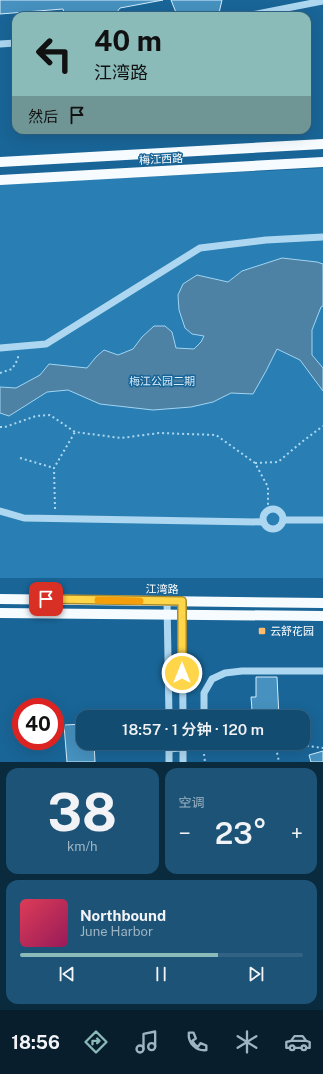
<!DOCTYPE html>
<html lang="zh">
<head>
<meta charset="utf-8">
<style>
	:root { --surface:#134c71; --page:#1c5376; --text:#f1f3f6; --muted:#9db4c3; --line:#326384; --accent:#8bbbb9 }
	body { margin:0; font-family:"Public Sans","Noto Sans SC",sans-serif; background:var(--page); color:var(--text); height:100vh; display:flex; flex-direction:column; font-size:15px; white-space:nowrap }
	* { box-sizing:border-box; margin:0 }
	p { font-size:13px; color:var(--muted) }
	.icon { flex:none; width:22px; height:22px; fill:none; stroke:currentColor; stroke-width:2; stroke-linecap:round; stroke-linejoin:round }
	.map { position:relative; height:762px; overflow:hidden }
	.sheet { display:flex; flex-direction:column; gap:6px; padding:6px; background:#0a2a3e; flex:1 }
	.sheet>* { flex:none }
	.banner { position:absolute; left:12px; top:12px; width:299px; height:122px; border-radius:12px; box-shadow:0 4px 16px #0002,0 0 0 1px var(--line); background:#8bbbb9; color:#111; overflow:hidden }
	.speed { position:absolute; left:12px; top:698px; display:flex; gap:8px; font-size:20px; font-weight:700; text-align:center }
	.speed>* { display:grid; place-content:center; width:52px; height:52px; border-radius:50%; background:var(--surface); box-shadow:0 4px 16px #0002,0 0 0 1px var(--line); line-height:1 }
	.speed .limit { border:6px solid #d22; background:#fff; color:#111 }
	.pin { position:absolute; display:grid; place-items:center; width:34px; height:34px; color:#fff; margin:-17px; border-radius:8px; box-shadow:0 2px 6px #0006 }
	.me { position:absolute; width:44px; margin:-22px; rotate:0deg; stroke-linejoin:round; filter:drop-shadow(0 0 3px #0008) }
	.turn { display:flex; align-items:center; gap:14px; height:84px; padding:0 16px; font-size:18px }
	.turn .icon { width:52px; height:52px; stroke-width:2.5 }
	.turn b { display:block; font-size:28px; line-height:34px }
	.then { display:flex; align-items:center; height:38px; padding:0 16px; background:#0003; gap:8px; font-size:15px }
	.big { font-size:30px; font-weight:600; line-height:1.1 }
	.sheet .widget { flex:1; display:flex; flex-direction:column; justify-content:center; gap:6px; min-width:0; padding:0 14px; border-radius:12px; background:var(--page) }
	.sheet .dial { align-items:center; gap:0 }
	.dial b { font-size:52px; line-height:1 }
	.song { display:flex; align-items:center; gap:12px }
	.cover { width:48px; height:48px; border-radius:6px; background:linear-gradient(135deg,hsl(350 70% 55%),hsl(330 70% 35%)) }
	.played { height:4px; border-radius:2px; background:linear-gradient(90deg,var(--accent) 70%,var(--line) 70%) }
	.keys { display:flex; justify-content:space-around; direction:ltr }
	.heat { display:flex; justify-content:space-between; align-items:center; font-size:22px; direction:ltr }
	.sheet .tiles { flex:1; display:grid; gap:6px; grid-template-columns:1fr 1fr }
	.widget:last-child { grid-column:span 2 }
	.trip { position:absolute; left:76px; top:710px; width:234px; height:40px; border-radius:12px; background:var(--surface); box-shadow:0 4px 16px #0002,0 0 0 1px var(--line); font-weight:600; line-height:40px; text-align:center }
	.menu { display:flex; height:64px; justify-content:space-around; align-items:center; background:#081e2d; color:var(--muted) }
	.menu .icon { width:28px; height:28px }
	.menu .current { color:var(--accent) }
	.menu b { font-size:18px; color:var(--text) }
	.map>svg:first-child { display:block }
	.green { fill:#297fb3 }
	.water { fill:#4e82a4; stroke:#a0d4f3 }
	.building { fill:#4691bf; stroke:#d4ecfb }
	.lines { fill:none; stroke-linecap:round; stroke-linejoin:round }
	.path { stroke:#add7f1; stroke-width:2; stroke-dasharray:2 3; stroke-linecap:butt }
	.minor { stroke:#add7f1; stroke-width:7 }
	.major { stroke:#f6fbff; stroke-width:10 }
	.route-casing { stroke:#a68a30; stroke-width:10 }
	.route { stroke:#ffd54a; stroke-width:7 }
	.slow { stroke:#f59e0b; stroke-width:7 }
	.poi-dot { fill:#ffbc6c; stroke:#196597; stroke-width:1.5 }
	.labels { text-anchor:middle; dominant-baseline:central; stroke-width:3; stroke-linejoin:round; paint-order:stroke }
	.street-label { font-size:11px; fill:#fff; stroke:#196597 }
	.park-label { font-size:11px; fill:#d4ecfb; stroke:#196597 }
	.poi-label { font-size:11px; fill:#fff; stroke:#196597; text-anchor:start }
</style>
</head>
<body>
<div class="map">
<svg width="323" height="762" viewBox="0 0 323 762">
	<rect width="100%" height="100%" fill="#196597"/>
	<path class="green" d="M323,168V578H0V184Z"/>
	<path class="water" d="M282,258L317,262L323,264V306L321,307L312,330V355L323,368V391L300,360L277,349L266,371L253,394L231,393L213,402L191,407L153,410L100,404L68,390L47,392L9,416L0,413V387L16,388L40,375L49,364L87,368L96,357L104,350L118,355L133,349L142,337L154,326H165L172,332L176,348L194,349L201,342L204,336L192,334L185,328L179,310L178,295L183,284L197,275L228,282L242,271Z"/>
	<g class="building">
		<path d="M0,0H163L120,8L114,16H65L63,9L0,14Z"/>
		<path d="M171,0H222L219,13L206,16H183L177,15Z"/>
		<path d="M256,677H277L279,717H258V710H252L251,697H256Z"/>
		<path d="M83,724V743H94L95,762H67L64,725Z"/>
		<path d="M323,751V762H311L309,755Z"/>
	</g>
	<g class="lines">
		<g class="path">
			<path d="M0,373L12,369L18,359V356"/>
			<path d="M0,427H5L36,416L50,415L75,432L121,438L159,433L216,435L255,463L268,487V510"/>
			<path d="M20,458L54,468"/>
			<path d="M255,463L278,462L303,441L323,426"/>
			<path d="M55,509L54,468L75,432"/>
			<path d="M275,743L279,762"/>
			<path d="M287,743L323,748"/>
			<path d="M204,754L205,762"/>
		</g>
		<g class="minor">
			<path d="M246,16L323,1"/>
			<path d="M0,44L16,43"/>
			<path d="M0,348L46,344L200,248L266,240L323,237"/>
			<circle cx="273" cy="519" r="10"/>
			<path d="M0,511L24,518L263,522"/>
			<path d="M283,520H323"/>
			<path d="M167,601L169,717"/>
			<path d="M182,601L183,717"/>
			<path d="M204,717V693L212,679L225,673L242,671H323"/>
			<path d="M169,743V762"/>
			<path d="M183,744V762"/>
			<path d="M169,749L203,746V743"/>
		</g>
		<g class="major">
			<path d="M0,162L323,144"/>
			<path d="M0,180L323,162"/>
			<path d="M0,599L323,603"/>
			<path d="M0,613L323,616"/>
		</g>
	</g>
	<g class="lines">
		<defs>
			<path id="route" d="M46,599L182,601V673"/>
		</defs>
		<use href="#route" class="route-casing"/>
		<use href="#route" class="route"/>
		<path class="slow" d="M98,600L140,601"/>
	</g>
	<rect class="poi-dot" x="258" y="627" width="8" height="8" rx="2"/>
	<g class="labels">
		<g class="street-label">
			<text transform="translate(161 159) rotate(-3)">梅江西路</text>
			<text transform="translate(162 589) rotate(1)">江湾路</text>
		</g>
		<g class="park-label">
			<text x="162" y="381">梅江公园二期</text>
		</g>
		<g class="poi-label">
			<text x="270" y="631">云舒花园</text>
		</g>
	</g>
</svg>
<div class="speed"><div class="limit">40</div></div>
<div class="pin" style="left:46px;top:599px;background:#d93025"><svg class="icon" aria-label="arrive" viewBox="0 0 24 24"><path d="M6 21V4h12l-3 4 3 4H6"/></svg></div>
<svg class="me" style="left:182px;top:673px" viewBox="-20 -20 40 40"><circle r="17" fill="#ffd54a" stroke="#fff" stroke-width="3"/><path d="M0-11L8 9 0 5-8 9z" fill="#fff"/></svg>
<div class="trip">18:57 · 1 分钟 · 120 m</div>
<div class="banner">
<div class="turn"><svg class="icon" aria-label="left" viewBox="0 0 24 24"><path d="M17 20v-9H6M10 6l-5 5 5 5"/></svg><div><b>40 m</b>江湾路</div></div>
<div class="then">然后<svg class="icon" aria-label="arrive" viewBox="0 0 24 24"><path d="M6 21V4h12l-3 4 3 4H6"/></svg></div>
</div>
</div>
<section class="sheet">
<div class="tiles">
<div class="widget dial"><b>38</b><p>km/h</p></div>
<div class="widget"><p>空调</p>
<div class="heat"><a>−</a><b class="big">23°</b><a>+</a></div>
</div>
<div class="widget">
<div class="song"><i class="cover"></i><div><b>Northbound</b><p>June Harbor</p></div></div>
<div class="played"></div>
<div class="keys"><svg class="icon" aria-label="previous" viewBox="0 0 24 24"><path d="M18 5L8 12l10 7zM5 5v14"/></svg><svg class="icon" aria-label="pause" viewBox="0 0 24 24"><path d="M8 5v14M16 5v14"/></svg><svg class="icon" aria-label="next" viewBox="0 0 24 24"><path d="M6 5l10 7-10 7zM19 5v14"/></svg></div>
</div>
</div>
</section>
<nav class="menu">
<b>18:56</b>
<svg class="icon current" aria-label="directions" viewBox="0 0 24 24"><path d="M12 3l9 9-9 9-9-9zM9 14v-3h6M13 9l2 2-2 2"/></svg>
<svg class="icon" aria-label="music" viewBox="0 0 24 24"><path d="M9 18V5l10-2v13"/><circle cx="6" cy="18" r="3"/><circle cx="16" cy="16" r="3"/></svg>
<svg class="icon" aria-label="phone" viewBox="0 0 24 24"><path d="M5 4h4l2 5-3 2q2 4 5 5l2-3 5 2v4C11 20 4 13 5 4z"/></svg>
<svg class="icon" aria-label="climate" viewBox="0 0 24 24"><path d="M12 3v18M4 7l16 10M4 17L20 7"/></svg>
<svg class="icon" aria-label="car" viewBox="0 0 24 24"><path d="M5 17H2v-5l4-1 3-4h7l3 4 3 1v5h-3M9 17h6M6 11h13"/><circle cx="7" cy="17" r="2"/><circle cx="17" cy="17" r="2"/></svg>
</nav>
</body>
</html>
